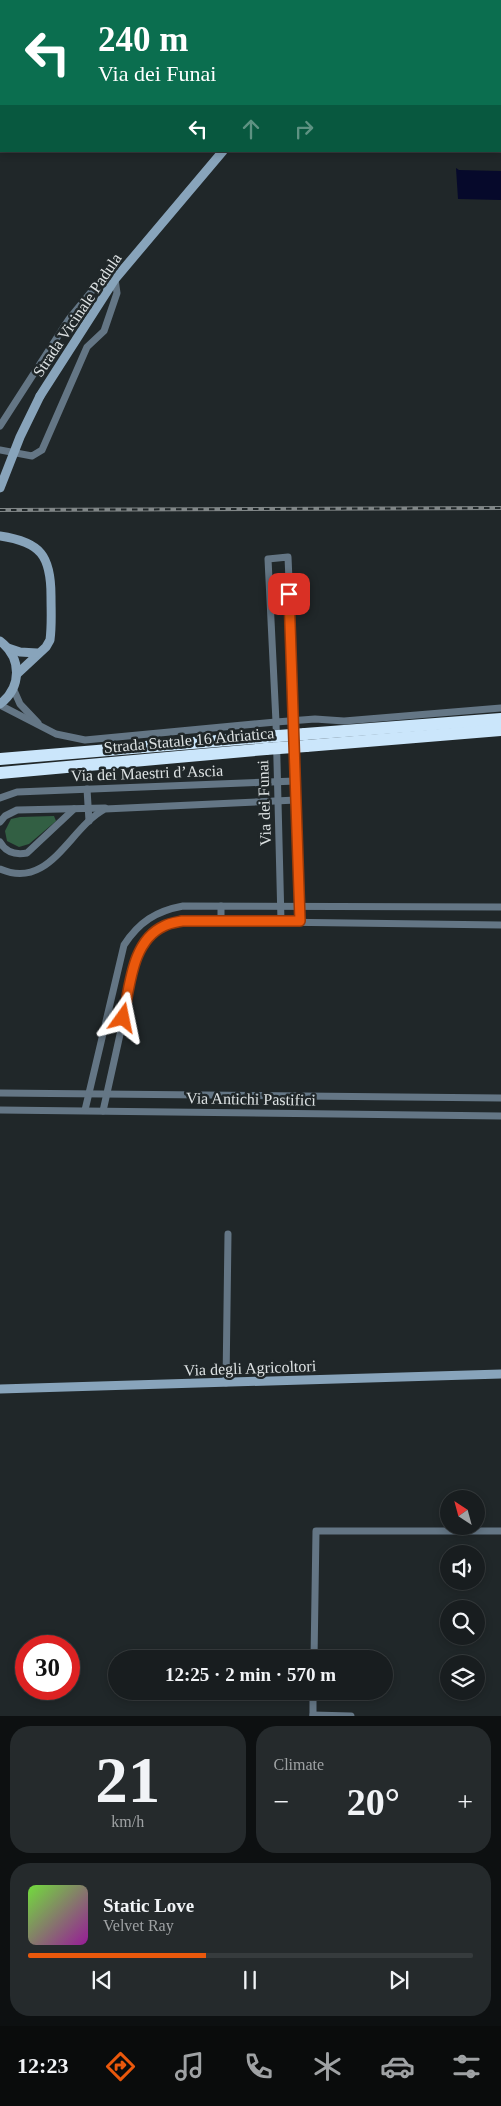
<!DOCTYPE html>
<html lang="en">
<head>
<meta charset="utf-8">
<style>
	:root { --surface:#181d1f; --page:#252a2c; --text:#f1f3f6; --muted:#9fa2a4; --line:#363b3d; --accent:#ea580c }
	body { margin:0; font-family:Georgia,serif; background:var(--page); color:var(--text); height:100vh; display:flex; flex-direction:column; font-size:19px; white-space:nowrap }
	* { box-sizing:border-box; margin:0 }
	p { font-size:16px; color:var(--muted) }
	.icon { flex:none; width:28px; height:28px; fill:none; stroke:currentColor; stroke-width:2; stroke-linecap:round; stroke-linejoin:round }
	.map { position:relative; height:1716px; overflow:hidden }
	.side { display:flex; flex-direction:column; gap:10px; padding:10px; background:#0d1011; flex:1 }
	.side>* { flex:none }
	.top-card { position:absolute; left:0px; top:0px; width:501px; height:152px; box-shadow:0 2px 8px #0003,0 0 0 1px var(--line); background:#0b6e4f; color:#fff; overflow:hidden }
	.needle { width:32px; rotate:324deg }
	.tools { position:absolute; left:440px; top:1490px; display:grid; gap:10px }
	.tools a { display:grid; place-items:center; width:45px; height:45px; border-radius:50%; background:var(--surface); box-shadow:0 2px 8px #0003,0 0 0 1px var(--line); font-size:25px }
	.speed { position:absolute; left:15px; top:1635px; display:flex; gap:10px; font-size:25px; font-weight:700; text-align:center }
	.speed>* { display:grid; place-content:center; width:65px; height:65px; border-radius:50%; background:var(--surface); box-shadow:0 2px 8px #0003,0 0 0 1px var(--line); line-height:1 }
	.speed .limit { border:8px solid #d22; background:#fff; color:#111 }
	.pin { position:absolute; display:grid; place-items:center; width:42px; height:42px; color:#fff; margin:-21px; border-radius:10px; box-shadow:0 2px 8px #0006 }
	.me { position:absolute; width:55px; margin:-28px; rotate:12deg; stroke-linejoin:round; filter:drop-shadow(0 0 4px #0008) }
	.turn { display:flex; align-items:center; gap:18px; height:105px; padding:0 15px; font-size:22px }
	.turn .icon { width:65px; height:65px; stroke-width:2.5 }
	.turn b { display:block; font-size:35px; line-height:42px }
	.lanes { display:flex; align-items:center; height:48px; padding:0 15px; background:#0003; justify-content:center; gap:25px; direction:ltr }
	.lanes .off { opacity:.35 }
	.big { font-size:38px; font-weight:700; line-height:1.1 }
	.side .widget { flex:1; display:flex; flex-direction:column; justify-content:center; gap:8px; min-width:0; padding:0 18px; border-radius:20px; background:var(--page) }
	.side .dial { align-items:center; gap:0 }
	.dial b { font-size:65px; line-height:1 }
	.song { display:flex; align-items:center; gap:15px }
	.cover { width:60px; height:60px; border-radius:8px; background:linear-gradient(135deg,hsl(100 70% 55%),hsl(300 70% 35%)) }
	.played { height:5px; border-radius:2px; background:linear-gradient(90deg,var(--accent) 40%,var(--line) 40%) }
	.keys { display:flex; justify-content:space-around; direction:ltr }
	.heat { display:flex; justify-content:space-between; align-items:center; font-size:28px; direction:ltr }
	.side .tiles { flex:1; display:grid; gap:10px; grid-template-columns:1fr 1fr }
	.widget:last-child { grid-column:span 2 }
	.trip { position:absolute; left:108px; top:1650px; width:285px; height:50px; border-radius:25px; background:var(--surface); box-shadow:0 2px 8px #0003,0 0 0 1px var(--line); font-weight:700; line-height:50px; text-align:center }
	.dock { display:flex; height:80px; justify-content:space-around; align-items:center; background:#0a0c0c; color:var(--muted) }
	.dock .icon { width:35px; height:35px }
	.dock .active { color:var(--accent) }
	.dock b { font-size:22px; color:var(--text) }
	.map>svg:first-child { display:block }
	.forest { fill:#325f43 }
	.water { fill:#06092b }
	.lines { fill:none; stroke-linecap:round; stroke-linejoin:round }
	.street { stroke:#647685; stroke-width:7 }
	.secondary { stroke:#88a4bb; stroke-width:9 }
	.highway { stroke:#cbe6fb; stroke-width:12 }
	.rail-casing { stroke:#808687; stroke-width:4 }
	.rail { stroke:#202729; stroke-width:2; stroke-dasharray:5.5; stroke-linecap:butt }
	.secondary-bridge { stroke:#88a4bb; stroke-width:9 }
	.highway-bridge { stroke:#cbe6fb; stroke-width:12 }
	.route-casing { stroke:#983908; stroke-width:12 }
	.route { stroke:#ea580c; stroke-width:9 }
	.labels { text-anchor:middle; dominant-baseline:central; stroke-width:5; stroke-linejoin:round; paint-order:stroke }
	.street-label { font-size:16px; fill:#dde2e3; stroke:#202729 }
</style>
</head>
<body>
<div class="map">
<svg width="501" height="1716" viewBox="0 0 501 1716">
	<rect width="100%" height="100%" fill="#202729"/>
	<path class="forest" d="M54,816L56,821L29,844L19,847L7,841L5,831L11,819L20,817Z"/>
	<path class="water" d="M456,168L459,170L501,171V200L458,199Z"/>
	<g class="lines">
		<g class="street">
			<path d="M0,54L1,53"/>
			<path d="M0,426L69,319L100,281L115,279L117,293L104,331L87,347L42,450L32,456L0,450"/>
			<path d="M13,688L20,704L38,723"/>
			<path d="M0,705L56,734L85,740L276,722L315,719L344,721L501,708"/>
			<path d="M87,789L89,821"/>
			<path d="M0,798L17,792L295,781"/>
			<path d="M0,822L5,816L17,810L105,808"/>
			<path d="M0,842C6,853 16,855 27,853L74,809"/>
			<path d="M0,869C50,891 69,828 105,809L296,800"/>
			<path d="M221,906V921"/>
			<path d="M281,921L276,722L268,559L288,557L295,721L300,921"/>
			<path d="M0,1093L501,1098"/>
			<path d="M0,1110L501,1116"/>
			<path d="M85,1110L124,945C139,922 156,911 183,906L501,907"/>
			<path d="M103,1111L139,949C158,924 171,921 201,921L501,925"/>
			<path d="M226,1383L228,1234"/>
			<path d="M314,1659L316,1531H501"/>
			<path d="M313,1715L351,1716"/>
			<path d="M313,1716V1691"/>
		</g>
		<g class="secondary">
			<path d="M370,1L371,0"/>
			<path d="M40,396L115,279L223,151"/>
			<path d="M0,536C41,542 51,556 51,596C51,611 52,625 50,640L46,647L17,674"/>
			<path d="M0,641C22,658 22,687 0,704"/>
			<path d="M8,648L20,652L37,653"/>
			<path d="M0,1389L501,1374"/>
		</g>
		<g class="highway">
			<path d="M305,734L501,719"/>
			<path d="M306,746L501,730"/>
			<path d="M0,759L265,737"/>
			<path d="M0,773L266,749"/>
		</g>
		<defs>
			<path id="rail" d="M0,510L501,508"/>
		</defs>
		<use href="#rail" class="rail-casing"/>
		<use href="#rail" class="rail"/>
		<path class="secondary-bridge" d="M0,488L20,437L40,396"/>
		<g class="highway-bridge">
			<path d="M265,737L305,734"/>
			<path d="M266,749L306,746"/>
		</g>
	</g>
	<g class="lines">
		<defs>
			<path id="route" d="M123,1018C130,988 131,941 164,926C169,923 177,922 182,921H300L289,594"/>
		</defs>
		<use href="#route" class="route-casing"/>
		<use href="#route" class="route"/>
	</g>
	<g class="labels">
		<g class="street-label">
			<text transform="translate(77 315) rotate(-56)">Strada Vicinale Padula</text>
			<text transform="translate(189 740) rotate(-5)">Strada Statale 16 Adriatica</text>
			<text transform="translate(147 773) rotate(-2)">Via dei Maestri d’Ascia</text>
			<text transform="translate(264 803) rotate(-92)">Via dei Funai</text>
			<text transform="translate(251 1099) rotate(1)">Via Antichi Pastifici</text>
			<text transform="translate(250 1368) rotate(-2)">Via degli Agricoltori</text>
		</g>
	</g>
</svg>
<div class="tools">
<a><svg class="needle" viewBox="-14 -14 28 28"><path d="M0-13l5 13h-10z" fill="#e53935"/><path d="M0 13l5-13h-10z" fill="#9fa2a4"/></svg></a>
<a><svg class="icon" aria-label="sound" viewBox="0 0 24 24"><path d="M4 9h4l5-4v14l-5-4H4zM17 9q2 3 0 6"/></svg></a>
<a><svg class="icon" aria-label="search" viewBox="0 0 24 24"><circle cx="10" cy="10" r="6"/><path d="M15 15l6 6"/></svg></a>
<a><svg class="icon" aria-label="layers" viewBox="0 0 24 24"><path d="M12 4l9 5-9 5-9-5zM3 14l9 5 9-5"/></svg></a>
</div>
<div class="speed"><div class="limit">30</div></div>
<div class="pin" style="left:289px;top:594px;background:#d93025"><svg class="icon" aria-label="arrive" viewBox="0 0 24 24"><path d="M6 21V4h12l-3 4 3 4H6"/></svg></div>
<svg class="me" style="left:123px;top:1018px" viewBox="-20 -20 40 40"><path d="M0-17L14 15 0 8-14 15z" fill="#ea580c" stroke="#fff" stroke-width="4"/></svg>
<div class="trip">12:25 · 2 min · 570 m</div>
<div class="top-card">
<div class="turn"><svg class="icon" aria-label="left" viewBox="0 0 24 24"><path d="M17 20v-9H6M10 6l-5 5 5 5"/></svg><div><b>240 m</b>Via dei Funai</div></div>
<div class="lanes"><svg class="icon" aria-label="left" viewBox="0 0 24 24"><path d="M17 20v-9H6M10 6l-5 5 5 5"/></svg><svg class="icon off" aria-label="ahead" viewBox="0 0 24 24"><path d="M12 20V5M6 11l6-6 6 6"/></svg><svg class="icon off" aria-label="right" viewBox="0 0 24 24"><path d="M7 20v-9h11M14 6l5 5-5 5"/></svg></div>
</div>
</div>
<section class="side">
<div class="tiles">
<div class="widget dial"><b>21</b><p>km/h</p></div>
<div class="widget"><p>Climate</p>
<div class="heat"><a>−</a><b class="big">20°</b><a>+</a></div>
</div>
<div class="widget">
<div class="song"><i class="cover"></i><div><b>Static Love</b><p>Velvet Ray</p></div></div>
<div class="played"></div>
<div class="keys"><svg class="icon" aria-label="previous" viewBox="0 0 24 24"><path d="M18 5L8 12l10 7zM5 5v14"/></svg><svg class="icon" aria-label="pause" viewBox="0 0 24 24"><path d="M8 5v14M16 5v14"/></svg><svg class="icon" aria-label="next" viewBox="0 0 24 24"><path d="M6 5l10 7-10 7zM19 5v14"/></svg></div>
</div>
</div>
</section>
<nav class="dock">
<b>12:23</b>
<svg class="icon active" aria-label="directions" viewBox="0 0 24 24"><path d="M12 3l9 9-9 9-9-9zM9 14v-3h6M13 9l2 2-2 2"/></svg>
<svg class="icon" aria-label="music" viewBox="0 0 24 24"><path d="M9 18V5l10-2v13"/><circle cx="6" cy="18" r="3"/><circle cx="16" cy="16" r="3"/></svg>
<svg class="icon" aria-label="phone" viewBox="0 0 24 24"><path d="M5 4h4l2 5-3 2q2 4 5 5l2-3 5 2v4C11 20 4 13 5 4z"/></svg>
<svg class="icon" aria-label="climate" viewBox="0 0 24 24"><path d="M12 3v18M4 7l16 10M4 17L20 7"/></svg>
<svg class="icon" aria-label="car" viewBox="0 0 24 24"><path d="M5 17H2v-5l4-1 3-4h7l3 4 3 1v5h-3M9 17h6M6 11h13"/><circle cx="7" cy="17" r="2"/><circle cx="17" cy="17" r="2"/></svg>
<svg class="icon" aria-label="filters" viewBox="0 0 24 24"><path d="M4 7h16M4 17h16"/><circle cx="9" cy="7" r="2"/><circle cx="15" cy="17" r="2"/></svg>
</nav>
</body>
</html>
